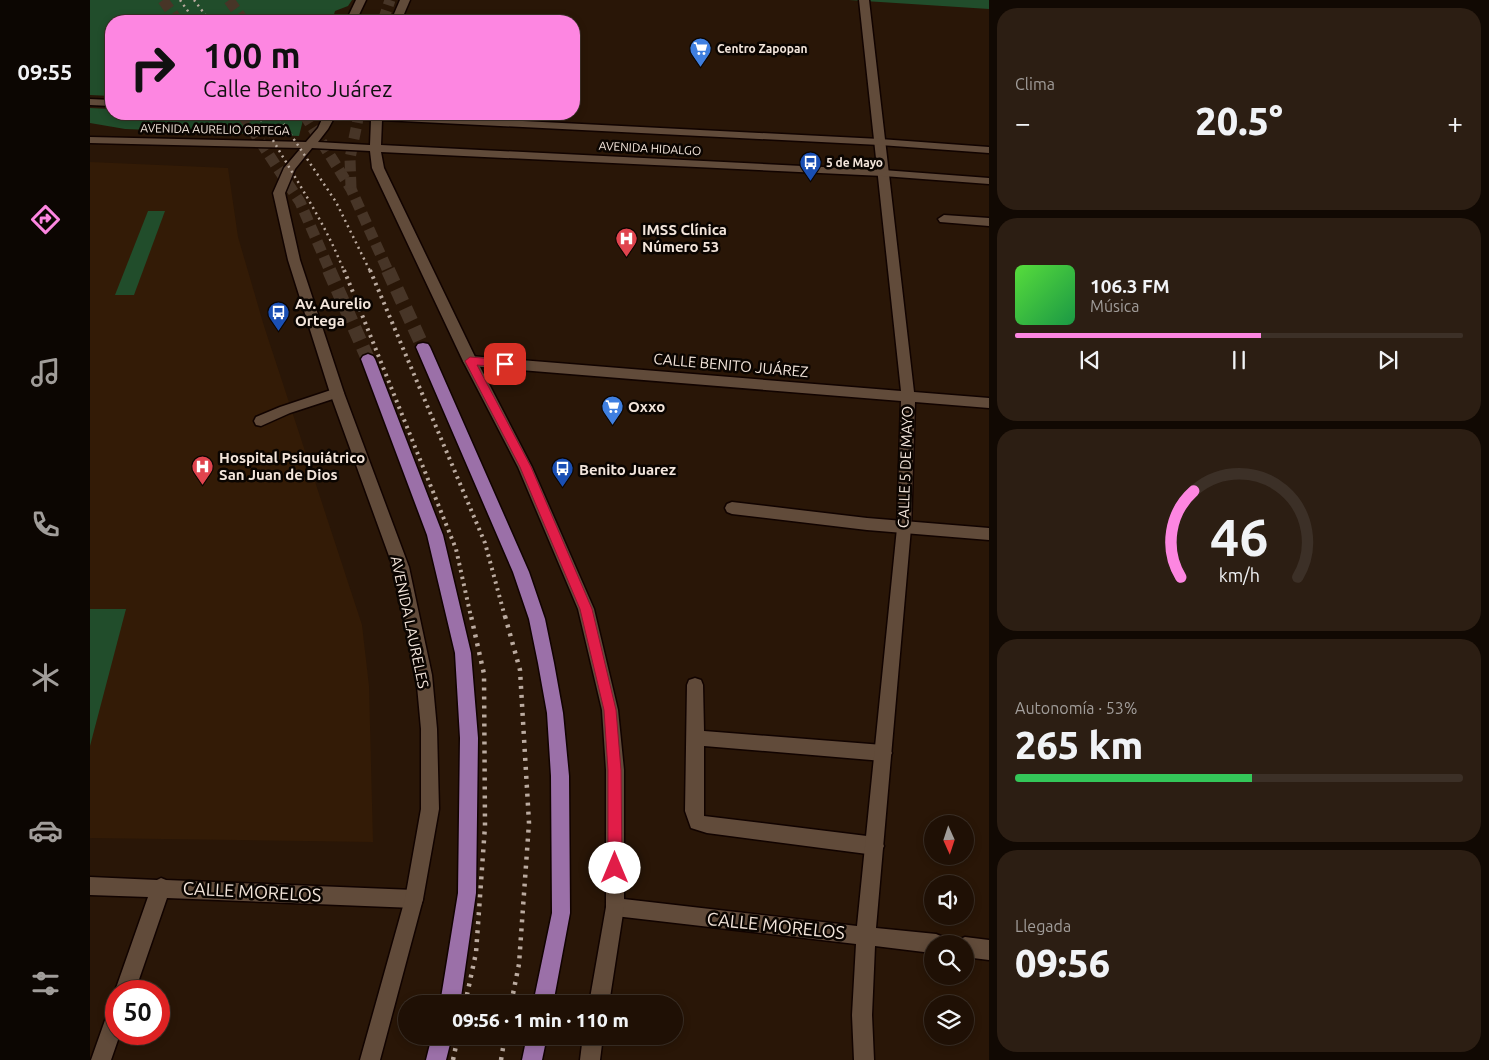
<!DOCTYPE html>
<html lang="es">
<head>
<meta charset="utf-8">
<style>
	:root { --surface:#1f1005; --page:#2c1e13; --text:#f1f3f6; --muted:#a19d9a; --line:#3c3027; --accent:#fd86e1 }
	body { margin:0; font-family:Ubuntu,sans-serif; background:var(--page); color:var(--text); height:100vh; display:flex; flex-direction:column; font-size:19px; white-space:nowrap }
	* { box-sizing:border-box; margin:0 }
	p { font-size:16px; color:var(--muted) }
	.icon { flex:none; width:28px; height:28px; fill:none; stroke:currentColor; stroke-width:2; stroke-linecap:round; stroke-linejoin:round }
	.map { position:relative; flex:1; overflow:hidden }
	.details { display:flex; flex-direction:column; gap:8px; padding:8px; background:#110903; width:500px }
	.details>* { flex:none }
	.hud { position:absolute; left:15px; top:15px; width:475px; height:105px; border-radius:20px; box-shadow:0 2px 8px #0003,0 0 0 1px var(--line); background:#fd86e1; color:#111; overflow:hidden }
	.needle { width:32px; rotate:177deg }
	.tools { position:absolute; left:834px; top:815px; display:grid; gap:10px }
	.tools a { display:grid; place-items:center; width:50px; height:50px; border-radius:50%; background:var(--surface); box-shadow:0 2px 8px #0003,0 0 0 1px var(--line); font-size:25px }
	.speed { position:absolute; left:15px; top:980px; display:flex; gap:10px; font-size:25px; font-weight:700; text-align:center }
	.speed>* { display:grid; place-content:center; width:65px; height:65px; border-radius:50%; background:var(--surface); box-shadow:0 2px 8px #0003,0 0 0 1px var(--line); line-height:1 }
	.speed .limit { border:8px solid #d22; background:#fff; color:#111 }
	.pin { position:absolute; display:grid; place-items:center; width:42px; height:42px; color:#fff; margin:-21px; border-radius:10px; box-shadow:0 2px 8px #0006 }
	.me { position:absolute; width:55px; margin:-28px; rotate:0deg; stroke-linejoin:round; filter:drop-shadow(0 0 4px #0008) }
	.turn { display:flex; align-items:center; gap:18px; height:105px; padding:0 15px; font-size:22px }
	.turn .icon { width:65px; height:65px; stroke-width:2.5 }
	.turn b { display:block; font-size:35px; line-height:42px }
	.big { font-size:38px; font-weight:800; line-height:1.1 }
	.details .tile { flex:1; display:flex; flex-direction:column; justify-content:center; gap:8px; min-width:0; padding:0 18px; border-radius:20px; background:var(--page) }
	.details .dial { align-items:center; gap:0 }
	.dial svg { height:130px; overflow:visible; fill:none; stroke:var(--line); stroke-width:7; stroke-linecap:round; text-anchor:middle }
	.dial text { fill:var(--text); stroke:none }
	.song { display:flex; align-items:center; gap:15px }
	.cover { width:60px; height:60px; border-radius:8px; background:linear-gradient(135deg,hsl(110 70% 55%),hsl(140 70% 35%)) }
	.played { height:5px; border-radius:2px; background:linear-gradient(90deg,var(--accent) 55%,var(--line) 55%) }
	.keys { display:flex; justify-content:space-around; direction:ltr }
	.heat { display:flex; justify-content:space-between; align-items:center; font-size:28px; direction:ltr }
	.charge { height:8px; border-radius:4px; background:linear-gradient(90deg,#34c759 53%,var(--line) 0) }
	.trip { position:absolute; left:308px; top:995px; width:285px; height:50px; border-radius:25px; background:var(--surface); box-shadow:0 2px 8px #0003,0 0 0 1px var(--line); font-weight:800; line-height:50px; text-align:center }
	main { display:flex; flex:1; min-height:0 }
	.dock { display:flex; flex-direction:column; width:90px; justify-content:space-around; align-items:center; background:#0c0602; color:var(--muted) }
	.dock .icon { width:35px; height:35px }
	.dock .current { color:var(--accent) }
	.dock b { font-size:22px; color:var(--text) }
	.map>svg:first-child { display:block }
	.built { fill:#331b06 }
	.green { fill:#214d2b }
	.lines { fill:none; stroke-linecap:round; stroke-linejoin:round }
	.primary-tunnel-far1 { stroke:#473527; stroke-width:11; stroke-dasharray:11 5.5; stroke-linecap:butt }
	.primary-tunnel { stroke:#473527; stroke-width:14; stroke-dasharray:14 7; stroke-linecap:butt }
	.lane-casing { stroke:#110300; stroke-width:3 }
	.street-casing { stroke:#110300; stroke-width:3 }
	.secondary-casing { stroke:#110300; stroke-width:3 }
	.primary-casing { stroke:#110300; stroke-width:3 }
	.lane { fill:#614b3a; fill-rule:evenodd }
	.street { fill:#614b3a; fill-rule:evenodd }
	.secondary { fill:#614b3a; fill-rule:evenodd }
	.primary { fill:#9b70a8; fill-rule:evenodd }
	.rail-far2 { stroke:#bbaba0; stroke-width:2.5; stroke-dasharray:2 4; stroke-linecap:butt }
	.rail-far1 { stroke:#bbaba0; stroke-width:4; stroke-dasharray:2.5 4.5; stroke-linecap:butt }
	.rail { stroke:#bbaba0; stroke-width:4.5; stroke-dasharray:3 6; stroke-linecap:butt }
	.route { fill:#e11d48; stroke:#92132f }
	.labels { text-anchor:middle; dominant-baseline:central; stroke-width:5; stroke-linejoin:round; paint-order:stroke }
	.far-poi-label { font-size:12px; font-weight:bold; fill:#f3e5db; stroke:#0b0501; text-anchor:start }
	.far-street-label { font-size:12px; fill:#f3e5db; stroke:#0b0501 }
	.poi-label { font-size:15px; font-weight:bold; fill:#f3e5db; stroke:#0b0501; text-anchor:start }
	.street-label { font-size:15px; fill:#f3e5db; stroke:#0b0501 }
	.near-street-label { font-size:18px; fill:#f3e5db; stroke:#0b0501 }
</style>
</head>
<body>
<main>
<nav class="dock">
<b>09:55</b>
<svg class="icon current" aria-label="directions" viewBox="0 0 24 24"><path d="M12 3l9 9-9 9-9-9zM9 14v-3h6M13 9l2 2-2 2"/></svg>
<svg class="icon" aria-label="music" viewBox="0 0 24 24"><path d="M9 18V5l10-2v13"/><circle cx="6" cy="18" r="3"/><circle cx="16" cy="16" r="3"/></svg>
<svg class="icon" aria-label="phone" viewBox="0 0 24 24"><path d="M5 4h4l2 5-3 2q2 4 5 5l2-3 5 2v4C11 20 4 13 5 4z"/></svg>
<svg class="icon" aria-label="climate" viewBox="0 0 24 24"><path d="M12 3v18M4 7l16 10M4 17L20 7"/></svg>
<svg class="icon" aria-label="car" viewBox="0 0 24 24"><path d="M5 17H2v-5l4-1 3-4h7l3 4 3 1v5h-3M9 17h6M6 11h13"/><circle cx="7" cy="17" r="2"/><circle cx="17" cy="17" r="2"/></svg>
<svg class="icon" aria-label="filters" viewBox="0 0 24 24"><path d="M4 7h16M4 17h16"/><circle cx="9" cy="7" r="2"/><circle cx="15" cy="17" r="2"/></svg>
</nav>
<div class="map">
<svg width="899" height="1060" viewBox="0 0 899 1060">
	<rect width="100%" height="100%" fill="#291607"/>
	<path class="built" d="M0,162L138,168L148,237L174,326L272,625L279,686L283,842L0,838Z"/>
	<g class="green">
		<path d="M0,0H262L258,6L245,11L242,21H21V96L0,95Z"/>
		<path d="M757,0H899V9L759,0Z"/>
		<path d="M0,108L21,109V114H107L213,120L209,136L35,129L0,123Z"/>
		<path d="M58,211H75L44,295H25Z"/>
		<path d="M0,609H36L0,746Z"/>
	</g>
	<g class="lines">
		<g class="primary-tunnel-far1">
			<path d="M73,0L88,21"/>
			<path d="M139,0L154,21"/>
			<path d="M293,21L300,0"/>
			<path d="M152,114L210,202L240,271"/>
			<path d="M214,114L261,189L298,271"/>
			<path d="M261,188L260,158L269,114"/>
		</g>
		<g class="primary-tunnel">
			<path d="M239,270L278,359"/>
			<path d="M298,270L333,347"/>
		</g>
		<defs>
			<g id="lane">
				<path d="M854,215L899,218V226L850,222L848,219Z"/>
				<path d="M247,388L252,390L254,393L252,396L200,413L171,426L166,425L164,421L166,417L190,407Z"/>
				<path d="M642,502L777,518L899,528V540L777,530L642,514L637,512L635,508L637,504Z"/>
				<path d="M605,678L611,680L613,685L614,731L793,745L799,748L802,753L799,758L793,761L614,746V816L785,837L791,840L794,846L791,852L785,855L617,833L601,828L595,811L597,685L599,680Z"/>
			</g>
			<g id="street">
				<path d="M769,0H779L824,392L899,398V408L825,402L821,528L786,928L846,934L853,937L855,944H842V953L785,946L782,1015L784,1060H764L762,1015L766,944L525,916L518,913L516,907L518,901L525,898L767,926L807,528L811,401L380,366L375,364L373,361L375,358L380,356L811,391Z"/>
				<path d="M0,877L67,880L71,878L76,880L324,890L331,893L333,899L331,905L324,908L77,898L45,991H26V994L25,991L58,897L0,895Z"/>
				<path d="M875,937L899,940V960L875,957V944H867L868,940Z"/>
				<path d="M26,1006V1034H30L21,1060H1L19,1009Z"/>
			</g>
			<g id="secondary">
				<path d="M266,0H276L266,21H256Z"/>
				<path d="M310,0H320L311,21H301Z"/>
				<path d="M0,99L21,100V106L0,105Z"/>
				<path d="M223,114H292L790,139L899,147V153L790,145L292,120L291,145L793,170L899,178V184L793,176L291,152L294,168L387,361L442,467L504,609L528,710L534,770V907L519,1004H499L516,907V770L512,710L488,609L428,467L373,361L282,168L280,151L222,148L205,169L195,193L210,260L254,393L319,567L342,675L347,729L349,809L333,899L290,1060H270L315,899L331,809V729L326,675L303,567L240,393L198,260L183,193L194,168L211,148L0,143V137L216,142L228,128L233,117L224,116ZM244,118L281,120L280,145L228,142L238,129Z"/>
				<path d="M493,1036H513L510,1060H490Z"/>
			</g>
			<g id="primary">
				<path d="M333,343L338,344L340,347L439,572L455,619L464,663L473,713L479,776L480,913L463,1004H443L462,913L461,776L457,713L448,663L439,619L423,572L326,347L328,344Z"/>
				<path d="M278,354L283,356L285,359L353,535L381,653L388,738L386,893L370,1004H350L368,893L370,738L365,653L337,535L271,359L273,356Z"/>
				<path d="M342,1036H362L356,1060H336Z"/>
				<path d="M437,1036H457L452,1060H432Z"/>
			</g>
		</defs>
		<use href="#lane" class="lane-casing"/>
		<use href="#street" class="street-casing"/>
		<use href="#secondary" class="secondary-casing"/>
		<use href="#primary" class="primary-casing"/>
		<use href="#lane" class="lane"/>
		<use href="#street" class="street"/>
		<use href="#secondary" class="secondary"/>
		<use href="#primary" class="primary"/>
		<g class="rail-far2">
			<path d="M90,0L105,21"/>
			<path d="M104,0L120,21"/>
			<path d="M168,114C197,167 232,215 254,271"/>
			<path d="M187,114L246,202L280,271"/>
		</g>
		<g class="rail-far1">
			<path d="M254,270L366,549L381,617"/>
			<path d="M280,270L395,543L415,617"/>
		</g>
		<g class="rail">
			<path d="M415,616L430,670L439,823L429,964L421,1004"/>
			<path d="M375,1004L386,953L395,826L394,674L381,616"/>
			<path d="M363,1060L368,1036"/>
			<path d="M411,1060L415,1036"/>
		</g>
	</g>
	<path class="route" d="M380,357L415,360L420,364L415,367L387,365L441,467L502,609L526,710L531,770L532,868L530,872L525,874L520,872L518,868V770L514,710L490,609L430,467L375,361Z"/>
	<defs>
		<symbol id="supermarket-pin" viewBox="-11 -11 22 30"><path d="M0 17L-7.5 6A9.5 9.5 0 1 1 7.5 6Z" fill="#3f7fe0" stroke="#0b0501"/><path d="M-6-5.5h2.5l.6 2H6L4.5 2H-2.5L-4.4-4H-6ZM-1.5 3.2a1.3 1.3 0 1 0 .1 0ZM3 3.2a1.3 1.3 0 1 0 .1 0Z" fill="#fff"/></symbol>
		<symbol id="bus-pin" viewBox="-11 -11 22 30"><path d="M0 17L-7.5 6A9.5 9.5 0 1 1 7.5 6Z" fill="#1a4fb4" stroke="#0b0501"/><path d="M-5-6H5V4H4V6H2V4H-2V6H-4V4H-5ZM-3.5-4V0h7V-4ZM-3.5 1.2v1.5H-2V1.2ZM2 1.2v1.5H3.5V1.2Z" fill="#fff"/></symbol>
		<symbol id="hospital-pin" viewBox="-11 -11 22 30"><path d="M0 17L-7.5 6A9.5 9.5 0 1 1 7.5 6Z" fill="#e0444e" stroke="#0b0501"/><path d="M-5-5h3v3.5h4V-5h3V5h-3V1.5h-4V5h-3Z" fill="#fff"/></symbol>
	</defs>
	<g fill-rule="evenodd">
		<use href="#supermarket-pin" x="598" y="36" width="25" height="34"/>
		<use href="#bus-pin" x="708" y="150" width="25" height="34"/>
		<use href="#hospital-pin" x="524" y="226" width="25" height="34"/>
		<use href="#bus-pin" x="176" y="300" width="25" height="34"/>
		<use href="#supermarket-pin" x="510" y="394" width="25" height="34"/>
		<use href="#hospital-pin" x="100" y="454" width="25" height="34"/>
		<use href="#bus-pin" x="460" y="456" width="25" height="34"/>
	</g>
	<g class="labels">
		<g class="far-poi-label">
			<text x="627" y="48">Centro Zapopan</text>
			<text x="736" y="162">5 de Mayo</text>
		</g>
		<g class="far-street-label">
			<text transform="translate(125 129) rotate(1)">AVENIDA AURELIO ORTEGA</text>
			<text transform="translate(560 148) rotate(3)">AVENIDA HIDALGO</text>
		</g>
		<g class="poi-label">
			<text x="552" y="229">IMSS Clínica<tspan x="552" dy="17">Número 53</tspan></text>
			<text x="205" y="303">Av. Aurelio<tspan x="205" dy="17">Ortega</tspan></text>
			<text x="538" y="406">Oxxo</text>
			<text x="129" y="457">Hospital Psiquiátrico<tspan x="129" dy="17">San Juan de Dios</tspan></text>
			<text x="489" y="469">Benito Juarez</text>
		</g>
		<g class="street-label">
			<text transform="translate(641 365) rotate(5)">CALLE BENITO JUÁREZ</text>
			<text transform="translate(815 467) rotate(-88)">CALLE 5 DE MAYO</text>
			<text transform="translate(320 622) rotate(78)">AVENIDA LAURELES</text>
		</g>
		<g class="near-street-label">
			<text transform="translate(162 891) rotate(3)">CALLE MORELOS</text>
			<text transform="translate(686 925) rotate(6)">CALLE MORELOS</text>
		</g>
	</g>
</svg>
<div class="tools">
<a><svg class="needle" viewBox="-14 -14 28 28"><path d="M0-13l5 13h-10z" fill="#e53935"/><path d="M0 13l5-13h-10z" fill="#a19d9a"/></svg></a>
<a><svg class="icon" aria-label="sound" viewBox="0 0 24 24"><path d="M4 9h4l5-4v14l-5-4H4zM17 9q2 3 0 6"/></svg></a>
<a><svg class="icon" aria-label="search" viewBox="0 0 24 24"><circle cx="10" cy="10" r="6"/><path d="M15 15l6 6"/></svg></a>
<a><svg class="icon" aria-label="layers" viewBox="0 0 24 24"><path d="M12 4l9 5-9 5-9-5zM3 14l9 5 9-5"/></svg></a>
</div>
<div class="speed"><div class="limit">50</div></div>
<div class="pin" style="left:415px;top:364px;background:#d93025"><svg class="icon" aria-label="arrive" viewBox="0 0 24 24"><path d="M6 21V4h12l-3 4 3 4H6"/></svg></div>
<svg class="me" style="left:525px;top:868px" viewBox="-20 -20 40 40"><circle r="19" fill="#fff"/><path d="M0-13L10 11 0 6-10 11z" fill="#e11d48"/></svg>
<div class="trip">09:56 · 1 min · 110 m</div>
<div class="hud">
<div class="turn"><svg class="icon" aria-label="right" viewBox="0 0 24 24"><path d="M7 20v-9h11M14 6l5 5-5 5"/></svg><div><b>100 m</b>Calle Benito Juárez</div></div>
</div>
</div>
<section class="details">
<div class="tile"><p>Clima</p>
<div class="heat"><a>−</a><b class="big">20.5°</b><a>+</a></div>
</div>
<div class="tile">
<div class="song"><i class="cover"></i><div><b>106.3 FM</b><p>Música</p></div></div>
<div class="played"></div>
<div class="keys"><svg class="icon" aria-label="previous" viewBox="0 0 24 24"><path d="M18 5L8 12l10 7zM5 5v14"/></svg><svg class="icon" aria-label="pause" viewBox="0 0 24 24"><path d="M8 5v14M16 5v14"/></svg><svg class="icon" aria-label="next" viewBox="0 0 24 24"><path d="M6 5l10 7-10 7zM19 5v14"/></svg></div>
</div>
<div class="tile dial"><svg viewBox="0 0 100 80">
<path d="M14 69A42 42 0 1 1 86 69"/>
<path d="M14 69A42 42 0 0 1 22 16" stroke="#fd86e1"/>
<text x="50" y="56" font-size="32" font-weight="700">46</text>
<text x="50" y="72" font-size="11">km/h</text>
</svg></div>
<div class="tile"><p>Autonomía · 53%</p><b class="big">265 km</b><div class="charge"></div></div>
<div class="tile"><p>Llegada</p><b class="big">09:56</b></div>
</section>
</main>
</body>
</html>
